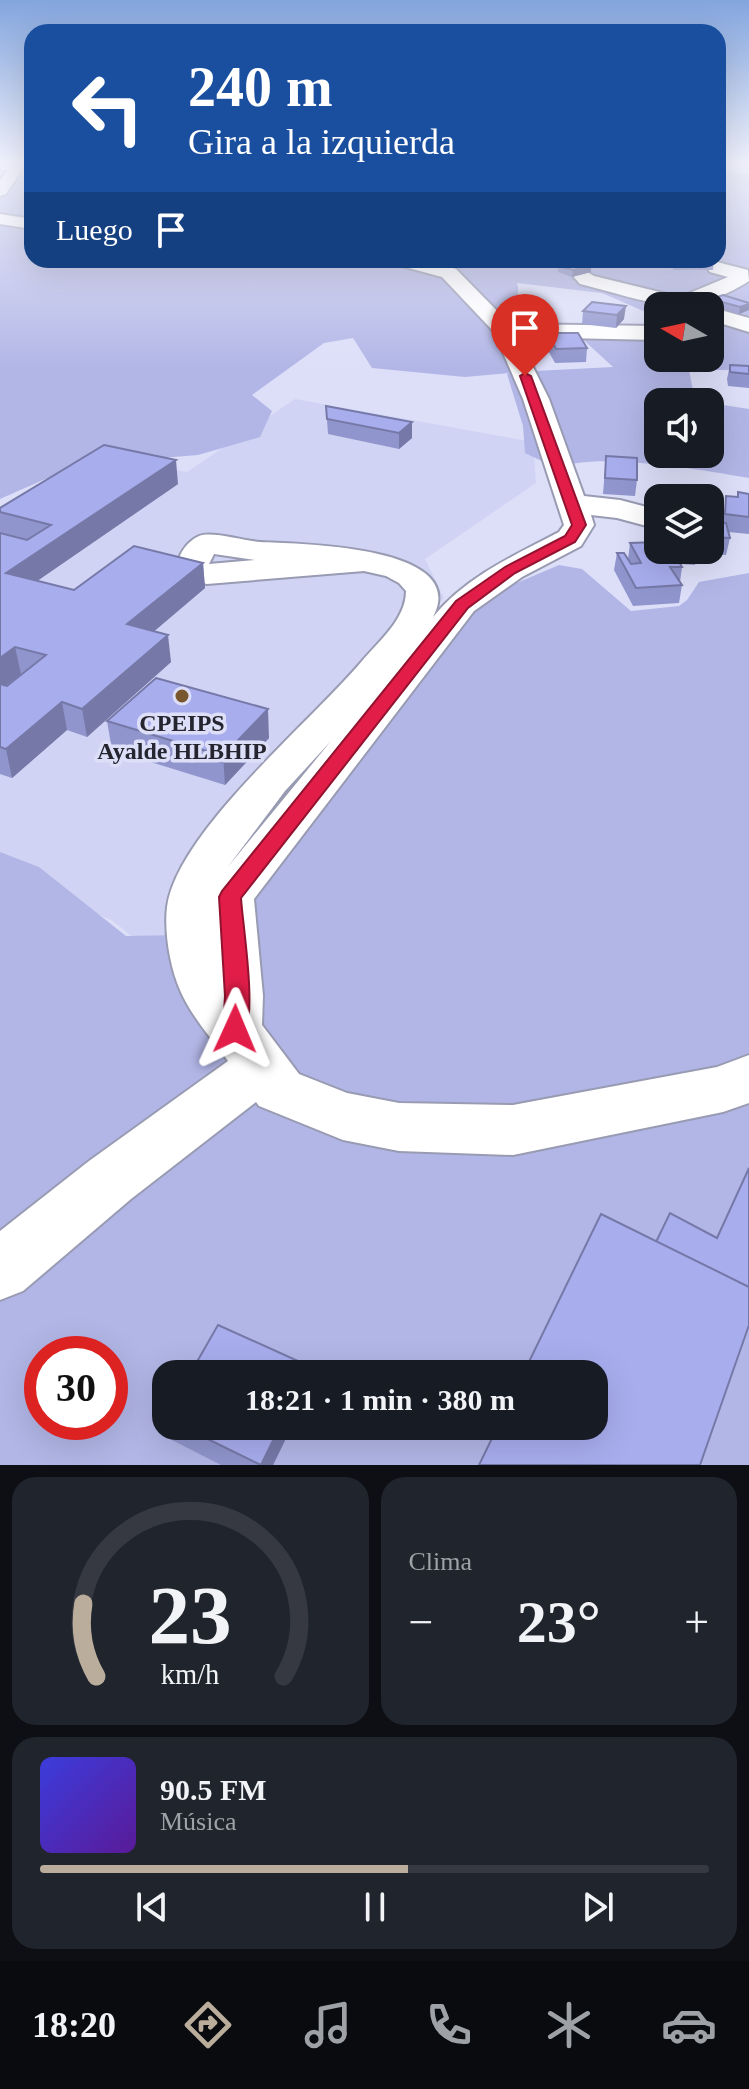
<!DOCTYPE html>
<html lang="es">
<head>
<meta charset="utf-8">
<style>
	:root { --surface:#171b24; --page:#20242c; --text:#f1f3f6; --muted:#9ea1a6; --line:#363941; --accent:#bbad9c }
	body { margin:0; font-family:Georgia,serif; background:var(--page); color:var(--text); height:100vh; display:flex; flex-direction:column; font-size:30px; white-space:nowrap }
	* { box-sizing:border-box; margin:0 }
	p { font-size:26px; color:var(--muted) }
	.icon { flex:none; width:44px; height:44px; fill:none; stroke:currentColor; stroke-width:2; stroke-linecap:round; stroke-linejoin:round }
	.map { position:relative; height:1465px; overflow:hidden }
	.side { display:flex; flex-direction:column; gap:12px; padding:12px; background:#0d0f14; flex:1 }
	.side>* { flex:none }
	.banner { position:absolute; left:24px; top:24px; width:702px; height:244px; border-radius:24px; box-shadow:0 8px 32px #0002; background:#1a4fa0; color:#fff; overflow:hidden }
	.needle { width:52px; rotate:279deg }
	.fabs { position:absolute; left:644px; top:292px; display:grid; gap:16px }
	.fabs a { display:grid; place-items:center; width:80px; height:80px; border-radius:16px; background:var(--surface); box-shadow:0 8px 32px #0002; font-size:40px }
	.speed { position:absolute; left:24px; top:1336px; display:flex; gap:16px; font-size:40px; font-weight:700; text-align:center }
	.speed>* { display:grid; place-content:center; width:104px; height:104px; border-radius:50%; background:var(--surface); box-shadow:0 8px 32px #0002; line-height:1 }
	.speed .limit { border:12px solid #d22; background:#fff; color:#111 }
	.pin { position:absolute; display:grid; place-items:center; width:68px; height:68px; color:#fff; margin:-82px -34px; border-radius:50% 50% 50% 0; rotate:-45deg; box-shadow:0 0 8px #0007 }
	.pin .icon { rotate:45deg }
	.me { position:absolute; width:88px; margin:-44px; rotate:1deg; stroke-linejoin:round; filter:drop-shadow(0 0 6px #0008) }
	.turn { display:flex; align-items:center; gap:28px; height:168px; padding:0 32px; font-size:36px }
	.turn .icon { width:104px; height:104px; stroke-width:2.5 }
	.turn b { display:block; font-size:56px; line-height:68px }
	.then { display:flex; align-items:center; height:76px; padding:0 32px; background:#0003; gap:16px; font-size:30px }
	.big { font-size:60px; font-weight:700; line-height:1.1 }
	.side .widget { flex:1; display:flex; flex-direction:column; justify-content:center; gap:12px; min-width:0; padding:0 28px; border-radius:24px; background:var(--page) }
	.side .dial { align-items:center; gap:0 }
	.dial svg { height:208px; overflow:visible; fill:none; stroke:var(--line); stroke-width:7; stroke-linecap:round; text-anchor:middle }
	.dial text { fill:var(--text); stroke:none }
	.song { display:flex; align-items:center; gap:24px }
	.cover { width:96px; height:96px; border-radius:12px; background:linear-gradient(135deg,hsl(240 70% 55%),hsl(270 70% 35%)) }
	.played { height:8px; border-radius:4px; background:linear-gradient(90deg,var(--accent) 55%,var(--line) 55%) }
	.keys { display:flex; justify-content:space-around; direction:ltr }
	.heat { display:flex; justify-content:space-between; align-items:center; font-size:44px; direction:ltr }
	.side .tiles { flex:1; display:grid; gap:12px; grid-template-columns:1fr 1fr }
	.widget:last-child { grid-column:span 2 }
	.trip { position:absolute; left:152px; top:1360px; width:456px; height:80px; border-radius:24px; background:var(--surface); box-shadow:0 8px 32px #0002; font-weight:700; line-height:80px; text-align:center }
	.tabs { display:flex; height:128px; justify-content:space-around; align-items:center; background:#090b0e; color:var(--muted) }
	.tabs .icon { width:56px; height:56px }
	.tabs .selected { color:var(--accent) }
	.tabs b { font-size:36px; color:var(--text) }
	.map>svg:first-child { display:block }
	.built { fill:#d0d3f3 }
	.green { fill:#b2b6e6; fill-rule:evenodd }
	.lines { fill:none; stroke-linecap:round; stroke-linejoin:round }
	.minor-casing { stroke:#989bb2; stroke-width:4 }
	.minor { fill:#fff; fill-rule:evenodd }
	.wall { fill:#9095cd }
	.shaded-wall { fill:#7679a7 }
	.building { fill:#a8adee; stroke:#7679a7; stroke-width:2 }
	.route { fill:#e11d48; stroke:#92132f; stroke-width:2 }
	.poi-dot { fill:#78572e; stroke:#dddff9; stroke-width:3 }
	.labels { text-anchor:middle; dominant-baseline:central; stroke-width:7; stroke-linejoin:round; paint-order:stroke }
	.poi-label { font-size:24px; font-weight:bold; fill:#24252e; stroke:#dddff9 }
</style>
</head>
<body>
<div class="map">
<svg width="749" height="1465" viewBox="0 0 749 1465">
	<rect width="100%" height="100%" fill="#dddff9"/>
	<path class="built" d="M295,399L533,442L536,483L425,559L444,598L283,794L239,859L211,937L144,946L113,921L0,871V523L107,457L187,472Z"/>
	<g class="green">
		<path d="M0,163H32V260H718V171L749,174V370H689L695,400L707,402H658V454H710V403L749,409V478C709,471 590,450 558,469L525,453L523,426L507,374L510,373L465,377L372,368L353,338L324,343L252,395L272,411L260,437L198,455L77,465L0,499V187L19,168ZM517,283L602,293L650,314L645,331L576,333L613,367L516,372L497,322L511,321C509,307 522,296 517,283ZM658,306H710V358H658Z"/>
		<path d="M559,565L582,569L631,611L679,606L687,600L699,582L749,573V1465H0V852L39,867L126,936L181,935L268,819L428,621ZM42,1354H110V1422H42ZM166,1374H594V1426H166Z"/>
	</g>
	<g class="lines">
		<defs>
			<g id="minor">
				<path d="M0,163L16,164L23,168L6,194L0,196V180L7,171L0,169Z"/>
				<path d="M0,214L32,219V229L0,224Z"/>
				<path d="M392,260H423L456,269L510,324L658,326V340L518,337L549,399L584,496L620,500L658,510V529L617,518L591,515L594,525L581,546L522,577L474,611L254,899L263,996L262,1025L299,1074L347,1093L399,1103L513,1105L717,1067L749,1055V1103L723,1112L513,1155L399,1151L343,1140L259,1106L256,1102L131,1199L23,1291L0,1300V1231L89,1161L228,1061C212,1039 191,1016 180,990C170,967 164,932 167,907C177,832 312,721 362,661C379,641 406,619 406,591L399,583L386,576L364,571L207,584C195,581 184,580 177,570C177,556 186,542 199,536C212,531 244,541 260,542C299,544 471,545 433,617C466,577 513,556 559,532L564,525L523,399L494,332L442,277L394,264ZM214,554L255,560L209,564ZM331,741L227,868L285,791Z"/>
				<path d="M717,262L748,270L749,281C685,322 649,301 580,284L572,275L582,269L594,276L680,297L728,277L710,272L707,268Z"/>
				<path d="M710,307L749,318V332L710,320Z"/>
			</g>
		</defs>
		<use href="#minor" class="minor-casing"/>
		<use href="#minor" class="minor"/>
	</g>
	<g class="wall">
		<path d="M673,260H714L713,270H673Z"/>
		<path d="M558,266H591V272L572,277L558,272Z"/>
		<path d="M711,299L749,303V310L739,314L710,305Z"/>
		<path d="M592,302L624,319L616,328L582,324L583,311Z"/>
		<path d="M548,333L587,348L586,362L555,363L546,347Z"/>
		<path d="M730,365L749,366V388L728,386L727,379Z"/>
		<path d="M326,406L412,422V438L399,449L328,434Z"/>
		<path d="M606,456L637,480L635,496L603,494Z"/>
		<path d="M178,484L37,581L74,590L203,563L205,588L154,631L171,662L87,737L67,730L12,778L0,774V508Z"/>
		<path d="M738,492L749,494V534L728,532L730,538L726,555L697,553L695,565L681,564L682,567L680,582L682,585L679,603L633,606L614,570L617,553L628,559L630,543L658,550H710V512L716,523H723L726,496L737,497Z"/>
		<path d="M107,721L269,738L225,785L112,750Z"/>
		<path d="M167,1426H292L273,1465H221L170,1439Z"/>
	</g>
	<g class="shaded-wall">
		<path d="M591,266V272L572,277L573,270Z"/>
		<path d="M749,304V310L739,314L740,307Z"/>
		<path d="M626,306L624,319L616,328L617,315Z"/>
		<path d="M412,422V438L399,449V433Z"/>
		<path d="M176,460L178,484L11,599L6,573Z"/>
		<path d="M203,563L205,588L131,651L127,624Z"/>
		<path d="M168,635L171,662L87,737L82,709Z"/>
		<path d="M15,647L21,674L0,690V658Z"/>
		<path d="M62,702L67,730L12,778L6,749Z"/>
		<path d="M268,709L269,738L225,785L223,756Z"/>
		<path d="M280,1426H292L273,1465H261Z"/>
	</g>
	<g class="building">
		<path d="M577,261L591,266L573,270L558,266Z"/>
		<path d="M723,295L749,303V304L740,307L711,299Z"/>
		<path d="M592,302L626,306L617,315L583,311Z"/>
		<path d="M548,333H578L587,348L556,349Z"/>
		<path d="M730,365L749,366V374L730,372Z"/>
		<path d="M326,406L412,422L399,433L327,419Z"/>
		<path d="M104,445L176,460L6,573L74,590L134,546L203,563L127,624L168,635L82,709L62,702L6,749L0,747V684L7,686L46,655L15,647L0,658V533L27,540L51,525L0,512V508Z"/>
		<path d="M606,456L637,458V480L605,478Z"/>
		<path d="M738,492L749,494V517L725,514L726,496L738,497Z"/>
		<path d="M710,512H714L716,523H726L730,538L710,537Z"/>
		<path d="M658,542V550H672L682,567H670L682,585L636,588L617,553H624L631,564L641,563L630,543Z"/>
		<path d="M156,678L268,709L223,756L107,721Z"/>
		<path d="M749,1168V1287L656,1242L670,1213L717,1238Z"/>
		<path d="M601,1214L749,1287V1325L700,1465H479L498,1426H594V1374H523Z"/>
		<path d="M218,1325L309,1366L305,1374H190Z"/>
		<path d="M181,1426H280L261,1465Z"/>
	</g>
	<linearGradient id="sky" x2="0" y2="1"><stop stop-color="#83a5de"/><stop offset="0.44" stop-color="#f0f1fc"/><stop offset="1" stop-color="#f0f1fc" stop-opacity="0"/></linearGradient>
	<rect width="749" height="368" fill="url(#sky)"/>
	<path class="route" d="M525,373L531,376L586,525L575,542L515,573L468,608L241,898C243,928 257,1012 244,1036L235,1039L227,1036L223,1029L225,996L219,897L222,891L456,601L505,567L565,536L572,525L520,376Z"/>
	<circle class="poi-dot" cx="182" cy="696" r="8"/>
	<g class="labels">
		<g class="poi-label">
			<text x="182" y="723">CPEIPS<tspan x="182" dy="28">Ayalde HLBHIP</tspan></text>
		</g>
	</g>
</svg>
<div class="fabs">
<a><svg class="needle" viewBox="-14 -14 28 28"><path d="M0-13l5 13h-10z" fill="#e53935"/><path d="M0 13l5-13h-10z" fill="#9ea1a6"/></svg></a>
<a><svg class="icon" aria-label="sound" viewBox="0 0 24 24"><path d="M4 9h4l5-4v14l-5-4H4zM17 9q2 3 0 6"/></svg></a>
<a><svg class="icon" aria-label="layers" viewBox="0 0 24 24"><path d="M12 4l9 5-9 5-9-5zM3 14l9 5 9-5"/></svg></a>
</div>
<div class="speed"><div class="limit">30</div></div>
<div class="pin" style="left:525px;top:376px;background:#d93025"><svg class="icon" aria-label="arrive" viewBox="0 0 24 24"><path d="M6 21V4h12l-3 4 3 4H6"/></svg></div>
<svg class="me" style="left:235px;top:1029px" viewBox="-20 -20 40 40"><path d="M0-17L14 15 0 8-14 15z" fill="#e11d48" stroke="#fff" stroke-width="4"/></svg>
<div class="trip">18:21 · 1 min · 380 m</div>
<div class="banner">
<div class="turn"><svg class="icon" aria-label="left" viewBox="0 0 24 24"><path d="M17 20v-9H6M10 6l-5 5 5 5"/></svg><div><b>240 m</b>Gira a la izquierda</div></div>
<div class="then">Luego<svg class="icon" aria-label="arrive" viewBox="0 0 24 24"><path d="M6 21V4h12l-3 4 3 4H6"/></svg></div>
</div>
</div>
<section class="side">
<div class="tiles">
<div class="widget dial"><svg viewBox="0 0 100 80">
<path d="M14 69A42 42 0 1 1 86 69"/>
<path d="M14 69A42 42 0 0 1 9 41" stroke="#bbad9c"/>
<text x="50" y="56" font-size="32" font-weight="700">23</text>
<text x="50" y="72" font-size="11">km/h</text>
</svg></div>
<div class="widget"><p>Clima</p>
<div class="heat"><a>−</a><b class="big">23°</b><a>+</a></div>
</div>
<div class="widget">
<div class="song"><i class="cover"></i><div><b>90.5 FM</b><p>Música</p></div></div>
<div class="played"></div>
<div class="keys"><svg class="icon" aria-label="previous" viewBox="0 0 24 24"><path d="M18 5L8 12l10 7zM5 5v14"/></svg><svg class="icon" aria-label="pause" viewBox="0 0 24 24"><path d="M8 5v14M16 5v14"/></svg><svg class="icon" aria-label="next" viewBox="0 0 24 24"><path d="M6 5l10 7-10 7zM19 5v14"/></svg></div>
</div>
</div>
</section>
<nav class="tabs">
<b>18:20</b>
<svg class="icon selected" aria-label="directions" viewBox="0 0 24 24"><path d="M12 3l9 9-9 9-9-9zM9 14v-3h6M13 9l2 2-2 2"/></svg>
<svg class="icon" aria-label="music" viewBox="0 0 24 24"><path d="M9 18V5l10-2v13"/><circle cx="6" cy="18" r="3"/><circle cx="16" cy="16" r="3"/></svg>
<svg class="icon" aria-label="phone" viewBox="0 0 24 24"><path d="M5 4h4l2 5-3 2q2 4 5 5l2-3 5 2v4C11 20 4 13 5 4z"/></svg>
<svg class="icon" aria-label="climate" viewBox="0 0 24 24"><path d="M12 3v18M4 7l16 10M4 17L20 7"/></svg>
<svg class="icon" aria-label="car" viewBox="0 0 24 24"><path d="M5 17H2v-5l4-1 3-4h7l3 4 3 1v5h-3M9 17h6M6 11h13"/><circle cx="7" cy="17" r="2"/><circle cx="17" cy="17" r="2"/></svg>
</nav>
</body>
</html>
